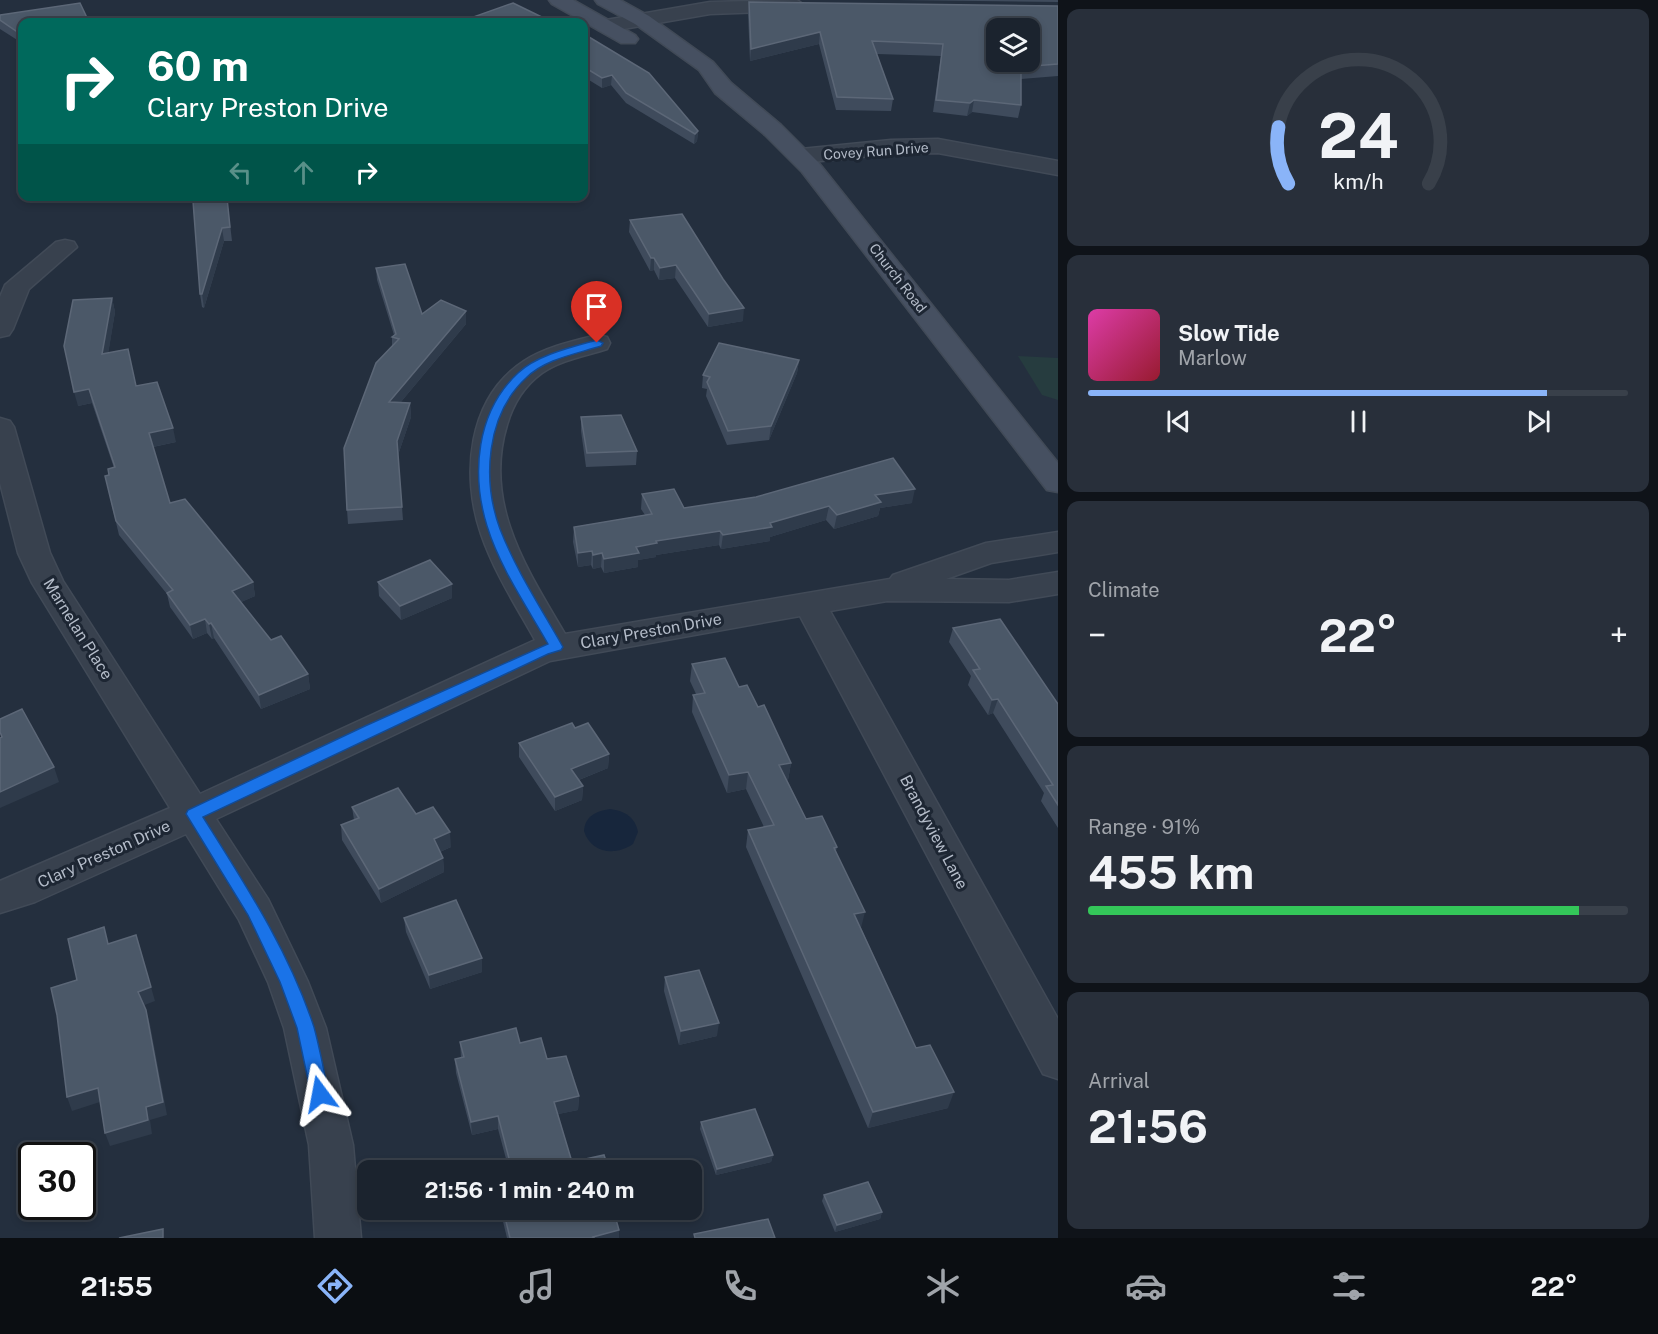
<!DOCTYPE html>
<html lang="en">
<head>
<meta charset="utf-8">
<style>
	:root { --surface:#1b232e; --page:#282f3a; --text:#f1f3f6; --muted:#a0a4aa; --line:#39404a; --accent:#8ab4f8 }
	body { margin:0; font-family:"Public Sans",sans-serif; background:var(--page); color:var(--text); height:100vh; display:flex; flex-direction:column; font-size:22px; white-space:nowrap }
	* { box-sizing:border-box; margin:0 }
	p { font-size:20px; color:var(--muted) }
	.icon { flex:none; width:33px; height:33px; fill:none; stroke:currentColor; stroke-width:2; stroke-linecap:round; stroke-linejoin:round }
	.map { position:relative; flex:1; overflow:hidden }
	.details { display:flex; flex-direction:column; gap:9px; padding:9px; background:#0f1319; width:600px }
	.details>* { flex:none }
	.banner { position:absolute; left:18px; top:18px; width:570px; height:183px; border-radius:12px; box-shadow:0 3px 9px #0003,0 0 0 2px var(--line); background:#00695c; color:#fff; overflow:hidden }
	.buttons { position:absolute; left:986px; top:18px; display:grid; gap:12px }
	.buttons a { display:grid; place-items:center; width:54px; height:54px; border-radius:12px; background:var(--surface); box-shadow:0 3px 9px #0003,0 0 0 2px var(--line); font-size:30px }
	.speed { position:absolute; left:18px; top:1142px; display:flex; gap:12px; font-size:30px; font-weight:700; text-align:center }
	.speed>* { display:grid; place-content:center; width:78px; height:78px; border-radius:50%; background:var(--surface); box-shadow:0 3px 9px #0003,0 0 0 2px var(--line); line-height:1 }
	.speed .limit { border:3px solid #111; border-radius:9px; background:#fff; color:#111 }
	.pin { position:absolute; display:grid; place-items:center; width:51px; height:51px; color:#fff; margin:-62px -26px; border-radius:50% 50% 50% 0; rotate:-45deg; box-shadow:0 0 6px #0007 }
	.pin .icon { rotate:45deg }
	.me { position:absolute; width:66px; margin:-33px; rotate:347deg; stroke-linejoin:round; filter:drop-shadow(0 0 4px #0008) }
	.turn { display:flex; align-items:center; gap:21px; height:126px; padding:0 30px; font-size:27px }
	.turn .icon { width:78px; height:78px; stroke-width:2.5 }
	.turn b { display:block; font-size:42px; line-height:51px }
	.lanes { display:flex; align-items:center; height:57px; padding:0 30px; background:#0003; justify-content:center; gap:30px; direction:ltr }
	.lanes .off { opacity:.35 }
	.big { font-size:45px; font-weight:700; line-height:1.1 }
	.details .tile { flex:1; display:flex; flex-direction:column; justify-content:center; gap:9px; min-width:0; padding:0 21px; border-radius:12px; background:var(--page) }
	.details .dial { align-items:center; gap:0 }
	.dial svg { height:156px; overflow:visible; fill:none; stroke:var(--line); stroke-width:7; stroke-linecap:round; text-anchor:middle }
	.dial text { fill:var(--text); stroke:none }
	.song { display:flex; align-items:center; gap:18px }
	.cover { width:72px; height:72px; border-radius:9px; background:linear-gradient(135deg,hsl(320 70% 55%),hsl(350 70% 35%)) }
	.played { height:6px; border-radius:3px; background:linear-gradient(90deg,var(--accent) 85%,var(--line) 85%) }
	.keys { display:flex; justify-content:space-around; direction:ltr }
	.heat { display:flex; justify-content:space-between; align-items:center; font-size:33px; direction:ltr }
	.charge { height:9px; border-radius:4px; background:linear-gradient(90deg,#34c759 91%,var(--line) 0) }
	.trip { position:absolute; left:357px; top:1160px; width:345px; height:60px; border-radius:12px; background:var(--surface); box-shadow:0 3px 9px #0003,0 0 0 2px var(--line); font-weight:700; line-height:60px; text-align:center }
	.dock { display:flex; height:96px; justify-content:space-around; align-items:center; background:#0b0e12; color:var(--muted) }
	.dock .icon { width:42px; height:42px }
	.dock .on { color:var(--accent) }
	.dock b { font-size:27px; color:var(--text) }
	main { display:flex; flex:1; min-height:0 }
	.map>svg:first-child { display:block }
	.green { fill:#263c3f }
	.water { fill:#17263c }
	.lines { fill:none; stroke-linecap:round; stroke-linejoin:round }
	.street-casing { stroke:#414a57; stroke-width:3 }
	.secondary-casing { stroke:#414a57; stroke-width:3 }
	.street { fill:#38414e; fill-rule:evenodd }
	.secondary { fill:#465061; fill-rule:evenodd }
	.wall { fill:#3f4b5c }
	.shaded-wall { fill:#2f3b4b }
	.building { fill:#4b5868; stroke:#5c6777; stroke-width:1.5; fill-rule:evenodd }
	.route { fill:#1a73e8; stroke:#114b97; stroke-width:1.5 }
	.labels { text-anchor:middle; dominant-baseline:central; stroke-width:6; stroke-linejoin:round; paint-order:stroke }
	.far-street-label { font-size:14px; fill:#b4bcc9; stroke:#1d2633 }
	.street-label { font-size:16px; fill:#b4bcc9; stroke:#1d2633 }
</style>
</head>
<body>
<main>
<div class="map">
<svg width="1058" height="1238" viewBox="0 0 1058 1238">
	<rect width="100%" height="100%" fill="#242f3e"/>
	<path class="green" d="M1018,356L1058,358V400L1042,395Z"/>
	<path class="water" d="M610,809C625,811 635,817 638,832L633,844C616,856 591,854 584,831C585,816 596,811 610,809Z"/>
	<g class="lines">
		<defs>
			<g id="street">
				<path d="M797,0L804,5L801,9L794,11L710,14L606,32L599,30L596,26L599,22L606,20L710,2Z"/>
				<path d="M938,139L1058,161V175L938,153L891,154L801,163L793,161L790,156L793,151L801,149L891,140Z"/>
				<path d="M65,240L74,242L77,247L29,289L13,329L9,335L0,337V297L5,285L56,242Z"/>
				<path d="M597,335L607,337L610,343L607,349C585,356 561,360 542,373C524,386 513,404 507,425C483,504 527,569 565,634L890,579L893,575L986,543L1058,532V552L991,563L946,579L1009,580L1058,572V594L1009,602L887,601L830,611L1058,1019V1079L1043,1074L800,616L550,661L216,819L268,899L308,982L326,1028L353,1145L361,1238H315L309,1145L284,1028L268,982L239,920L186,834L35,902L0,913V881L170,808L32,583L18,553L0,483V418L10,421L14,427L50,553L63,581L200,794L535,640C516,606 494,572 481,534C461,476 467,398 524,361C545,347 573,341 597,335Z"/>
			</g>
			<g id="secondary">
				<path d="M549,0H573L635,35L638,39L635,43H621L552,4Z"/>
				<path d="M595,0H620L649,16L713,62L731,83L781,125L818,162L1058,463V492L1047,490L802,172L765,135L715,93L699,70L635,24L598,4Z"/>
			</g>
		</defs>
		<use href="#street" class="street-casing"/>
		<use href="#secondary" class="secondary-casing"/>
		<use href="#street" class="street"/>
		<use href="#secondary" class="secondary"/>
	</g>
	<g class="wall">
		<path d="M897,0H1058V2Z"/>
		<path d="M749,2L1058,6V76L1021,79V105L1018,118L972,112L967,116L933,112L941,56L877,54L893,99L891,111L836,110L819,44L750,61L748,14Z"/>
		<path d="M0,15L22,22V43L0,29Z"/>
		<path d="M476,16L552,22H476Z"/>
		<path d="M584,34L698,131L697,141L694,144L626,103L611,85L602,88L584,77Z"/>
		<path d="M227,198L232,241H224L204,308L202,307L200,294Z"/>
		<path d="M630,220L743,321L708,327L675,278L659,280L654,270L650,271L629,232Z"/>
		<path d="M376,268L422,314L466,311V324L400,403H410L411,417L398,455L403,520L348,524L347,510L392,346V337L394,335L377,280Z"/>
		<path d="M112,298L115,312L108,353L136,386L176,442L153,447L170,503L253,582L255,596L241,602L271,640L308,674L310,689L261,709L214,638L212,639L207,633L193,639L170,607L167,594L119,535L105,476L109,475L114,468L92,403L78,406Z"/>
		<path d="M799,360L797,373L769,440L727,445L706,396L707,389L702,388L703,375Z"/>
		<path d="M581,417L637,451L636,465L586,467L581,431Z"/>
		<path d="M642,494L684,508L912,503L880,508L878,516L834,529L826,520L770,537V541L721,549L719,545L656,555V557L638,560V567L604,573L601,567L593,569L591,565L578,567L573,542L574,527L645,515L641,509Z"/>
		<path d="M378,582L452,584V598L401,620L379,596Z"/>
		<path d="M953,628L1058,704V828L1041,801L1044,793L993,713L988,715L968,685L971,676L949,642Z"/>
		<path d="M692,664L739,687L758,707L791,763L788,780H787L806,819L837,847L836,851L861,928L916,1048L948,1108L868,1128L746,847L748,830L764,827L746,789L727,793L692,712L693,695L696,694L690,681Z"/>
		<path d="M575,728L609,754L608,768L579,780L583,786L582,800L555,811L519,757V743Z"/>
		<path d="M352,807L416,814L451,847L440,852L443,858L444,872L381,903L342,840L341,825L354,820Z"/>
		<path d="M404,918L482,972L430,989L406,932Z"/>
		<path d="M665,977L717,1036L679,1045L664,991Z"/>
		<path d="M460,1042L520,1043L547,1059L579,1096L578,1110L558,1114L572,1162L609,1170H509L498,1129L472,1135L456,1073L455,1059L461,1058Z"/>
		<path d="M701,1122L773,1155L771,1162L716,1175L700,1129Z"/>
		<path d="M824,1195L882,1212L880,1219L835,1232L822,1201Z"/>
		<path d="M500,1209H613L619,1238H507Z"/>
	</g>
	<g class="shaded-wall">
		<path d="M820,32L819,44L750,61L751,49Z"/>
		<path d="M612,75L611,85L602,88V78Z"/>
		<path d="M974,100L972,112L967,116L970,103Z"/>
		<path d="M698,131L697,141L694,144L695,134Z"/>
		<path d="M222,228L224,241L204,308L202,294Z"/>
		<path d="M651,258H654V270L650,271Z"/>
		<path d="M676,265L675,278L659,280L660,268Z"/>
		<path d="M112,298L115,312L106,368L102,354Z"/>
		<path d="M744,308L743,321L708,327L709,314Z"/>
		<path d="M466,311V324L390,415L389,402Z"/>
		<path d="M799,360L797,373L769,440L771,426Z"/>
		<path d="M89,389L92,403L78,406L74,392Z"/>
		<path d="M410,403L411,417L398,455L397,441Z"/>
		<path d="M173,428L176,442L152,447L149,433Z"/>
		<path d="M915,489L912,503L880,508L878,516L834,529L837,515L875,495Z"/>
		<path d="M829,506L826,520L770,537V541L721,549L723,535L770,523Z"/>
		<path d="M720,531L719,545L656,555V557L638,560V567L604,573V559L636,547L656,541Z"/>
		<path d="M592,551L591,565L578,567V553Z"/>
		<path d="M602,553L601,567L593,569V555Z"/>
		<path d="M253,582L255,596L235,605L232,591Z"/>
		<path d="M452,584V598L401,620L400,606Z"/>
		<path d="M205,619L207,633L193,639L190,625Z"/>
		<path d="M211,623L214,638L212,639L209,624Z"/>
		<path d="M308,674L310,689L261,709L259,695Z"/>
		<path d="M998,699L993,713L988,715L992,700Z"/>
		<path d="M609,754L608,768L571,783V769Z"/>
		<path d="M791,763L788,780L776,782L779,765Z"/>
		<path d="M54,767L59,782L0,808V792Z"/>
		<path d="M748,772L746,789L727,793L729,775Z"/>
		<path d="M583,786L582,800L555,811V797Z"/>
		<path d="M450,832L451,847L435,854L434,839Z"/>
		<path d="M443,858L444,872L381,903L379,889Z"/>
		<path d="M865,912L861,928L854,914Z"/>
		<path d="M136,935L155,1001L142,1006L138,992Z"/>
		<path d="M482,958V972L430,989L429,975Z"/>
		<path d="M146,1010L150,1024L167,1115L150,1120L152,1134L110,1146L105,1133L146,1107Z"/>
		<path d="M719,1023L717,1036L679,1045L681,1031Z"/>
		<path d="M98,1088L103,1101L72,1111L67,1097Z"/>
		<path d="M954,1092L948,1108L868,1128L873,1112Z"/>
		<path d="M579,1096L578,1110L554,1115V1102Z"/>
		<path d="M498,1116V1129L472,1135L471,1122Z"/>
		<path d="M773,1155L771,1162L716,1175L717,1169Z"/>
		<path d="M882,1212L880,1219L835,1232L837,1225Z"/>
		<path d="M619,1230V1238H593V1237Z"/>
	</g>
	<g class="building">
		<path d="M749,2L1058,6V64L1021,67V105L974,100L970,103L936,100L943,44L872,41L893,99L837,97L820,32L751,49ZM996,28H1029V62H996Z"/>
		<path d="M80,3L89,22H22V35L0,20V15Z"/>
		<path d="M513,3L552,22H488L476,16Z"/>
		<path d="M584,34L649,73L698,131L695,134L626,93L612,75L602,78L584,67Z"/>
		<path d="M227,198L230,227L222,228L202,294H200L193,201Z"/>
		<path d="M682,214L723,279L744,308L709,314L676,265L660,268L654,258H651L630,220Z"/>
		<path d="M405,264L422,314L441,300L466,311L389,402L410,403L397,441L402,507L347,510L344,448L376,363L399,339L392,337L396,334L376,268Z"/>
		<path d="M112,298L102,354L128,349L136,386L157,382L173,428L149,433L170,503L185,499L253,582L232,591L271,640L281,636L308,674L259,695L211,623L209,624L205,619L190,625L167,593L173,590L116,521L105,476L109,475L108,469L115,467L89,389L74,392L64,346L73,300Z"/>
		<path d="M719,343L799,360L771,426L728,431L707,382L710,377L703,375Z"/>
		<path d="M621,415L637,451L587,453L581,417Z"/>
		<path d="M893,458L915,489L875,495L881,502L837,515L829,506L770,523L772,527L723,535L720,531L656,541L657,543L636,547L639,553L604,559L602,553L593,555L592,551L578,553L574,527L652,514L642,494L674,489L684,508L756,497Z"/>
		<path d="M430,560L452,584L400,606L378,582Z"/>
		<path d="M1000,619L1058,704V805L1046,786L1053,785L998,699L992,700L973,670L980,669L953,628Z"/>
		<path d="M725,658L739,687L747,685L758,707L764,705L791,763L779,765L806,819L822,816L837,847L834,848L865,912L854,914L916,1048L930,1045L954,1092L873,1112L748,830L774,825L748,772L729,775L693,695L705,693L692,664Z"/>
		<path d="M22,709L54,767L0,792V738L2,737L0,732V719Z"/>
		<path d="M572,723L575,728L588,723L609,754L571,769L583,786L555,797L519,743Z"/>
		<path d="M398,788L416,814L433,807L450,832L434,839L443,858L379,889L341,825L359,818L352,807Z"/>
		<path d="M456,900L482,958L429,975L404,918Z"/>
		<path d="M104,927L108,944L136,935L151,987L138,992L146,1010L163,1102L146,1107L148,1120L105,1133L98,1088L67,1097L57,1015L51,988L77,980L68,939Z"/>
		<path d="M699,970L719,1023L681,1031L665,977Z"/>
		<path d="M516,1028L520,1043L541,1038L547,1059L566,1056L579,1096L554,1102L572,1162L604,1155L609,1170H512L498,1116L471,1122L455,1059L464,1057L460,1042Z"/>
		<path d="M755,1109L773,1155L717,1169L701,1122Z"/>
		<path d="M868,1182L882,1212L837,1225L824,1195Z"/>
		<path d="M503,1209H613L619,1230L593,1237L594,1238H510Z"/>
		<path d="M768,1219L775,1238H695L694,1234Z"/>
		<path d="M163,1229V1238H119Z"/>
	</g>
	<path class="route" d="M597,340L603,343L601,346C576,354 545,359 526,378C486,415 482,480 500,529C516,570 541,608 563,647L561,650L548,654L203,817C245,884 289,951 314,1027C320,1049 324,1072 329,1094L326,1100L320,1103L314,1100L311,1094L297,1028L280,982L248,915L186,814L188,810L365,726L548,644C527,607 500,568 487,526C471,474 476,412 518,373C537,355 572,347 597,340Z"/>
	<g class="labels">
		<g class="far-street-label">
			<text transform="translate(876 151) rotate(-4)">Covey Run Drive</text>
			<text transform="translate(898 278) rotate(52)">Church Road</text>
		</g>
		<g class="street-label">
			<text transform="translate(78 629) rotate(58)">Marnelan Place</text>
			<text transform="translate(651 631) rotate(-10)">Clary Preston Drive</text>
			<text transform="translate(934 832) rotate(62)">Brandyview Lane</text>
			<text transform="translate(104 854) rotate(-24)">Clary Preston Drive</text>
		</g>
	</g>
</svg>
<div class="buttons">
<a><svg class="icon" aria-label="layers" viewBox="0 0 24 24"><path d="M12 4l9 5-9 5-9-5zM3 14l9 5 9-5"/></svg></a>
</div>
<div class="speed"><div class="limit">30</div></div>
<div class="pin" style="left:597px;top:343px;background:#d93025"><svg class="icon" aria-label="arrive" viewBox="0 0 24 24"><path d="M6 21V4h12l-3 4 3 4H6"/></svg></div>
<svg class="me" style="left:320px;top:1094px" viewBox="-20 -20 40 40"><path d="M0-17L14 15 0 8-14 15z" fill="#1a73e8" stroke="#fff" stroke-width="4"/></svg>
<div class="trip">21:56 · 1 min · 240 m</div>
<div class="banner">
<div class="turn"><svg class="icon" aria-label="right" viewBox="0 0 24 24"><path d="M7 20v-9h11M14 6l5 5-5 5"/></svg><div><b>60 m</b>Clary Preston Drive</div></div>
<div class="lanes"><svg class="icon off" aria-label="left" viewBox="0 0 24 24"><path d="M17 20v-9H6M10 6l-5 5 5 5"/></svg><svg class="icon off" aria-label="ahead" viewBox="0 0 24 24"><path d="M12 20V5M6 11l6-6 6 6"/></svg><svg class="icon" aria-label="right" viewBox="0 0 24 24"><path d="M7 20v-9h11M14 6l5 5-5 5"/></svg></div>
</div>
</div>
<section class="details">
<div class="tile dial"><svg viewBox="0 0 100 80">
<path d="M14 69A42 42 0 1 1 86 69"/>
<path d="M14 69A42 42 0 0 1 9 40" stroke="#8ab4f8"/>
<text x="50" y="56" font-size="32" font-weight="700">24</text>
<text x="50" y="72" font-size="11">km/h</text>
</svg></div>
<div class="tile">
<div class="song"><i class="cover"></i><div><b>Slow Tide</b><p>Marlow</p></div></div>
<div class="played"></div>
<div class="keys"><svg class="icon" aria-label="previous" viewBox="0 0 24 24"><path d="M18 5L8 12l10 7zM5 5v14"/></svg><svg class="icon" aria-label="pause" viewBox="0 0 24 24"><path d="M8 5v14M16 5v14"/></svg><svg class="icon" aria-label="next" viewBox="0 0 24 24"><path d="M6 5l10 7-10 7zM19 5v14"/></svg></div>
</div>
<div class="tile"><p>Climate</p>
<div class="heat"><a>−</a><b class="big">22°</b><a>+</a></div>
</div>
<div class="tile"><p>Range · 91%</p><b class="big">455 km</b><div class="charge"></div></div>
<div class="tile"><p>Arrival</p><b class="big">21:56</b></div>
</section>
</main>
<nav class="dock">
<b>21:55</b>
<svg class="icon on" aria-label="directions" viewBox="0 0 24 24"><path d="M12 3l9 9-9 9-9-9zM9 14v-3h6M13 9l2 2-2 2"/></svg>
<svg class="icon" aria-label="music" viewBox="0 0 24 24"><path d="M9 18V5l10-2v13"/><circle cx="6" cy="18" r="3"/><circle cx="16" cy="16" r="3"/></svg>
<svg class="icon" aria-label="phone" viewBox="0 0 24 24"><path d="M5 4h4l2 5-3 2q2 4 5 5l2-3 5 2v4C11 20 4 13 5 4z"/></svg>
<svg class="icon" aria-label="climate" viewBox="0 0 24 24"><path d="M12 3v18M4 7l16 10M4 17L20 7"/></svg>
<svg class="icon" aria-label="car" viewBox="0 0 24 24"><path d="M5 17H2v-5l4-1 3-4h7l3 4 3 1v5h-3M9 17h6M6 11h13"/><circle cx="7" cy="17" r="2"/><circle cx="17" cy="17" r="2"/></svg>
<svg class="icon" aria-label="filters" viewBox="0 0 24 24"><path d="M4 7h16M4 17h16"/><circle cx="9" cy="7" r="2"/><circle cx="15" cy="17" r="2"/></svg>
<b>22°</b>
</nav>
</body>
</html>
